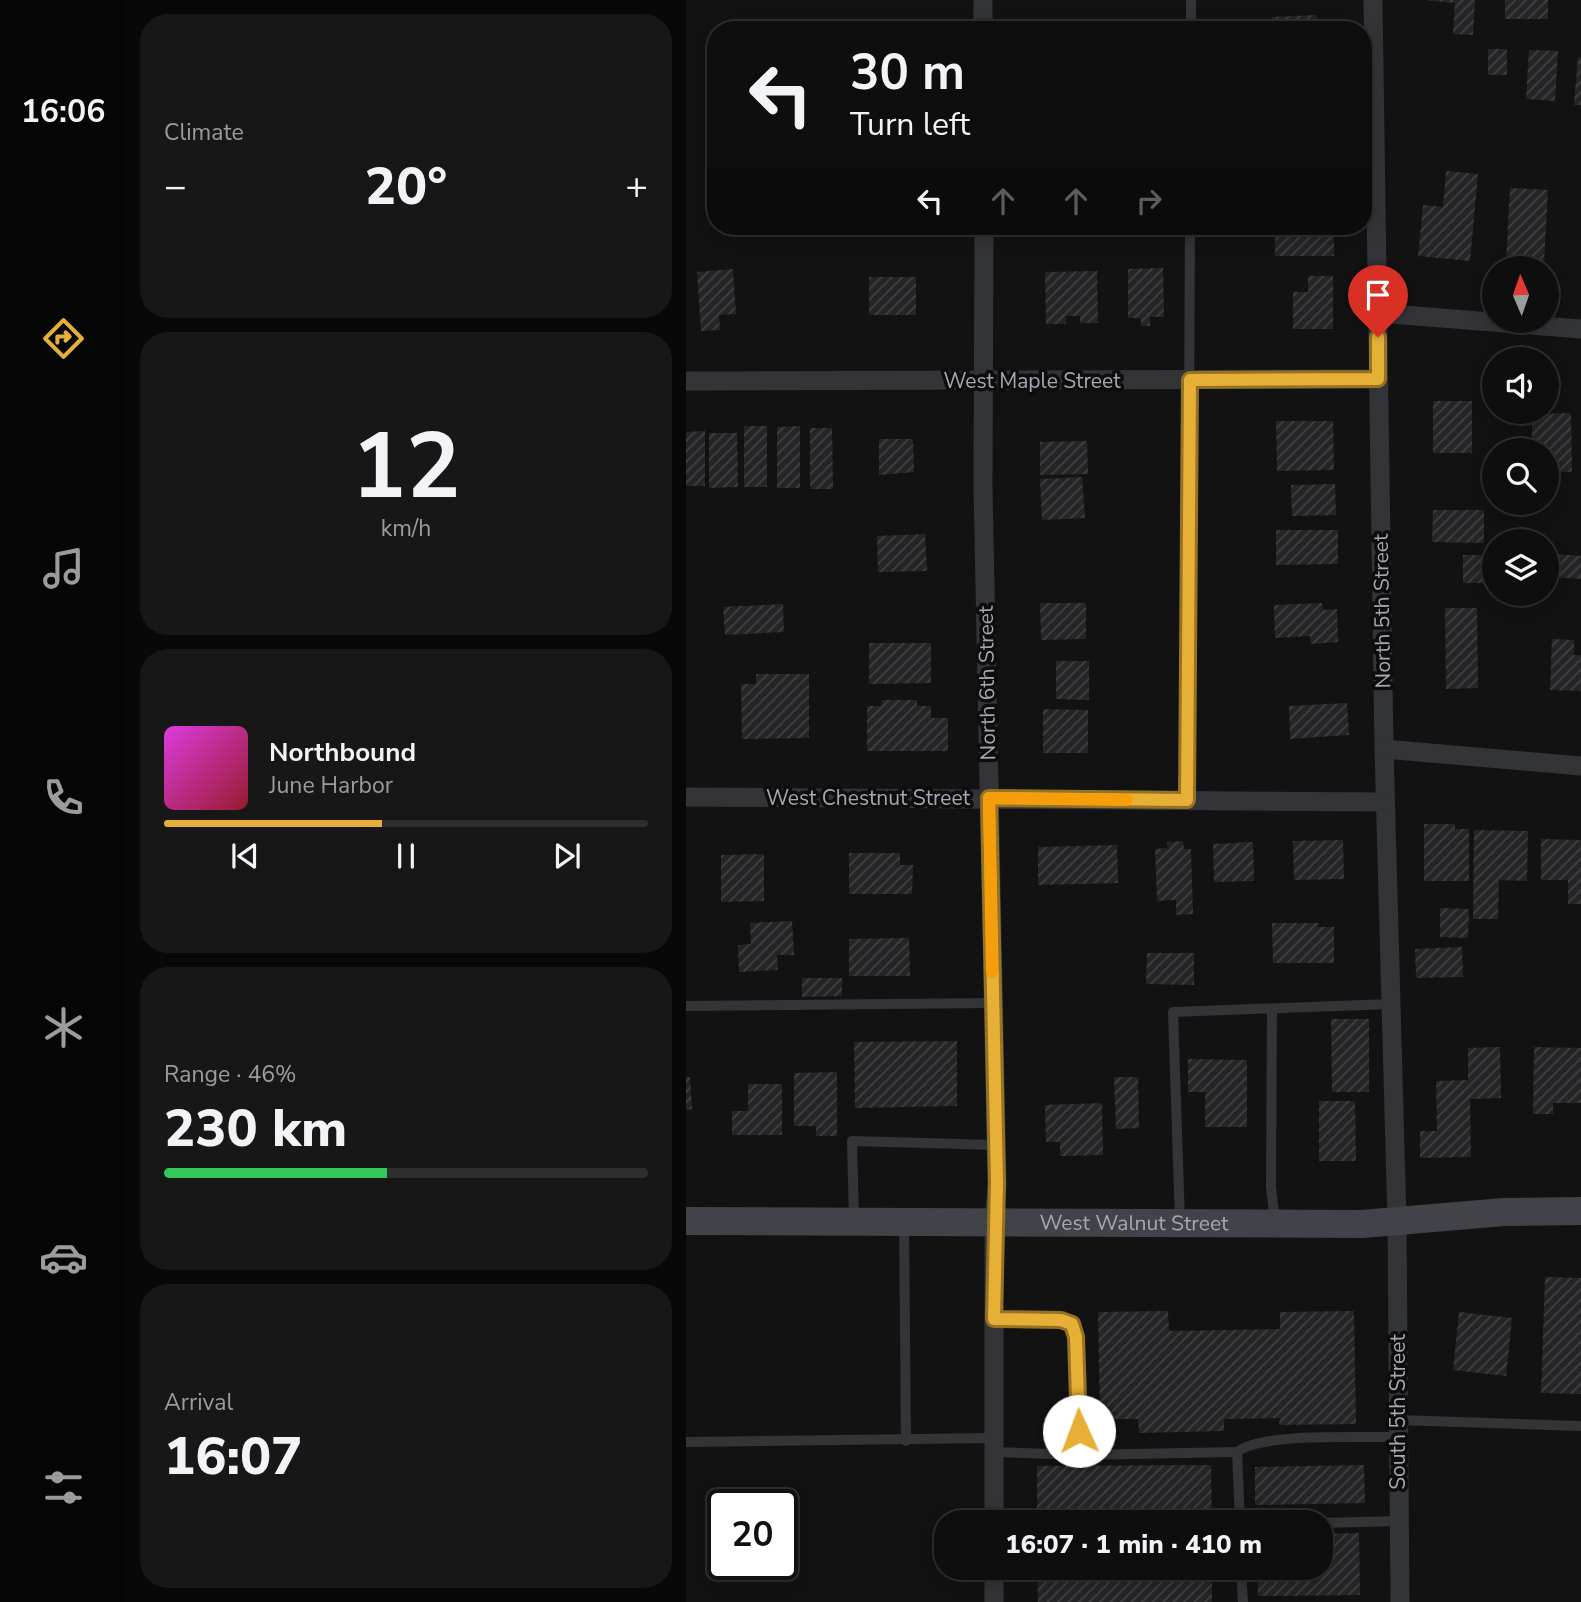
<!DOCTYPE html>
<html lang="en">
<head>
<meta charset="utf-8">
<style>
	:root { --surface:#0e0e0e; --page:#171717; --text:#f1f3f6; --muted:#9b9c9e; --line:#2e2e2e; --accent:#e6b037 }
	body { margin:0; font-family:"Nunito Sans",sans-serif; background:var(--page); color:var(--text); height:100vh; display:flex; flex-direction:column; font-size:26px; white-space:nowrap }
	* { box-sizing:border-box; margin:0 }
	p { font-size:23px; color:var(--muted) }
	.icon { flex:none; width:38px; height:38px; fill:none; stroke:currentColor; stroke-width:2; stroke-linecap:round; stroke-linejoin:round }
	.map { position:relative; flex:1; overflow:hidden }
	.details { display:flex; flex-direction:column; gap:14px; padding:14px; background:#080808; width:560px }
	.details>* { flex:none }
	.banner { position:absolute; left:21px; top:21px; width:665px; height:214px; border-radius:28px; box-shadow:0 4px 18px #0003,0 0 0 2px var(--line); background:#0e0e0e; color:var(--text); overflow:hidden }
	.needle { width:46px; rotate:358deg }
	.buttons { position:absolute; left:796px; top:256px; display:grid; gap:14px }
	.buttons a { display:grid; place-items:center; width:77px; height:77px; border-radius:50%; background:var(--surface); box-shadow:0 4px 18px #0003,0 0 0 2px var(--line); font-size:35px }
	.speed { position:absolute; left:21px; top:1489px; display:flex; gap:14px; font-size:35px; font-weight:700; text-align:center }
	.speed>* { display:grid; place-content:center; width:91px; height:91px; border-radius:50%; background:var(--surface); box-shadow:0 4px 18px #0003,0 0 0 2px var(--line); line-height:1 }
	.speed .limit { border:4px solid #111; border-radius:10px; background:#fff; color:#111 }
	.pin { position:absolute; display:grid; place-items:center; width:60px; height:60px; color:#fff; margin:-72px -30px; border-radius:50% 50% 50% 0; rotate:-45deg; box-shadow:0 0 7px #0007 }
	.pin .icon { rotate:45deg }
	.me { position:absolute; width:77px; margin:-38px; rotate:358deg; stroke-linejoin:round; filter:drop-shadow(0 0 5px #0008) }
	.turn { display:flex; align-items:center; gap:24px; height:147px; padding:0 28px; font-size:32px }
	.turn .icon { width:91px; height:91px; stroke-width:2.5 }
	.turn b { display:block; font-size:49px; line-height:60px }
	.lanes { display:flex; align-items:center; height:66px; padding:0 28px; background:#0003; justify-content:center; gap:35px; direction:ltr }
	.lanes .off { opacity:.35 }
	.big { font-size:52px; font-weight:800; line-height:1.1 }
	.details .tile { flex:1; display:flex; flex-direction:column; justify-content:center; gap:10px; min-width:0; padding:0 24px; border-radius:28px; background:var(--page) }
	.details .dial { align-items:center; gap:0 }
	.dial b { font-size:91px; line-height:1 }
	.song { display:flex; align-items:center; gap:21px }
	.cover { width:84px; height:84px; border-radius:10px; background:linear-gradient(135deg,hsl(300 70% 55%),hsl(350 70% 35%)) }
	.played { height:7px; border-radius:4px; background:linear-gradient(90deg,var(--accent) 45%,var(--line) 45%) }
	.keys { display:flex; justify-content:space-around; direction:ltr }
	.heat { display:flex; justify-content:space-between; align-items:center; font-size:38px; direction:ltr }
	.charge { height:10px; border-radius:5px; background:linear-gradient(90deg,#34c759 46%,var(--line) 0) }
	.trip { position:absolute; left:248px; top:1510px; width:399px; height:70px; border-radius:28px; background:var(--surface); box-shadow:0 4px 18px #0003,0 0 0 2px var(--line); font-weight:800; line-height:70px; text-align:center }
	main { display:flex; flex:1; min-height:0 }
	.menu { display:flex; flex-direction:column; width:126px; justify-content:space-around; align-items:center; background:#060606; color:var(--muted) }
	.menu .icon { width:49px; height:49px }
	.menu .active { color:var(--accent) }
	.menu b { font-size:32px; color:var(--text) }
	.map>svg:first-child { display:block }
	.building { fill:url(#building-hatch) }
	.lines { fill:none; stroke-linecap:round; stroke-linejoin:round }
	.service { stroke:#333438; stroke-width:10 }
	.minor { stroke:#333438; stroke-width:19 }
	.secondary { stroke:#414348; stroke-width:28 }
	.route-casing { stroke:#967224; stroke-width:18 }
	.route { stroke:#e6b037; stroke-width:12 }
	.slow { stroke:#f59e0b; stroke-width:12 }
	.labels { text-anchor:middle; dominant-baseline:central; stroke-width:7; stroke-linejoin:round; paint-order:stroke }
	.street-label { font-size:21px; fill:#a4a8b3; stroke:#0d0d0e }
</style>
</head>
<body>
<main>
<nav class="menu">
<b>16:06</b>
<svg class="icon active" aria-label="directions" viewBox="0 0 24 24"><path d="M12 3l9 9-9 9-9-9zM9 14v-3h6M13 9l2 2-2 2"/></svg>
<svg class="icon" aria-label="music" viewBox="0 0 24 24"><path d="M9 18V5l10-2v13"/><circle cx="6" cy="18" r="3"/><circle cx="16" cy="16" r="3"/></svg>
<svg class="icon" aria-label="phone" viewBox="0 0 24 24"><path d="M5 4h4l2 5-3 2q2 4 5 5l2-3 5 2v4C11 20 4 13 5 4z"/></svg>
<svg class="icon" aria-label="climate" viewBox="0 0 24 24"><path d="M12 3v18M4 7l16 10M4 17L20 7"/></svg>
<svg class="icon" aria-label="car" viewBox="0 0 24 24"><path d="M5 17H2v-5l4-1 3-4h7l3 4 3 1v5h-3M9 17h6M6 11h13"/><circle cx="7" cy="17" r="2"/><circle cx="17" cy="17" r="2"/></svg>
<svg class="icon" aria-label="filters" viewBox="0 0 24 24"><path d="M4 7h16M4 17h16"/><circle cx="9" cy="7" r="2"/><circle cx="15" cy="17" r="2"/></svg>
</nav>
<section class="details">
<div class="tile"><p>Climate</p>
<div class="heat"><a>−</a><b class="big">20°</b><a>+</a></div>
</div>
<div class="tile dial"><b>12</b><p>km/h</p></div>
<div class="tile">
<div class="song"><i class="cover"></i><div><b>Northbound</b><p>June Harbor</p></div></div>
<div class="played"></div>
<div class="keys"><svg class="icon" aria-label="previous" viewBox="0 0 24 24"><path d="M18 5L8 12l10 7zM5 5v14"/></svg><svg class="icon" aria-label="pause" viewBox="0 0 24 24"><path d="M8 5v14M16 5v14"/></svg><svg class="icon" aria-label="next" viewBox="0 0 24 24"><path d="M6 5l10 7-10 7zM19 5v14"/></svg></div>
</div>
<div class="tile"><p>Range · 46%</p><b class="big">230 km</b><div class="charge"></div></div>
<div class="tile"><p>Arrival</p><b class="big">16:07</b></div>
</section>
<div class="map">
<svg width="895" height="1602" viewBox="0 0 895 1602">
	<defs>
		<pattern id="building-hatch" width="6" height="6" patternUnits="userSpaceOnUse" patternTransform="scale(1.75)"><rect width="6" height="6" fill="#252527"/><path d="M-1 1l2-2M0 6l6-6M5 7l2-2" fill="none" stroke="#424244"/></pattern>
	</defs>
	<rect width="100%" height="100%" fill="#121213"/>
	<g class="building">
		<path d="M739,0H789L787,35L767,34L769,3Z"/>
		<rect x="819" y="0" width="43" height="19"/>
		<path d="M631,15V25L642,24L643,30H587L586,17Z"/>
		<rect x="186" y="21" width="57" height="9"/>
		<path d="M387,23V30H348V24Z"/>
		<rect x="802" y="49" width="19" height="26"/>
		<path d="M843,50L872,51L869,101L840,99Z"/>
		<path d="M892,57L895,58V105H888Z"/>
		<path d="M760,171L792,174L784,261L732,256L737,205L757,207Z"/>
		<path d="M824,188L862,190L858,263L820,262Z"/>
		<rect x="589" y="226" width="59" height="30"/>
		<path d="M477,268L478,317H464V326H455V318H442V269Z"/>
		<path d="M47,269L50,314L33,315L34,330L15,331L11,272Z"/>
		<path d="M411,271L412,323H394V316H380V324H360L359,272Z"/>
		<path d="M622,276H647V329H607V292H622Z"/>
		<rect x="183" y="277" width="47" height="38"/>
		<rect x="747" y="401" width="39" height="52"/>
		<path d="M885,413L886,472H861V450H846V414Z"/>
		<path d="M590,421H647L648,470L591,471Z"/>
		<rect x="58" y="426" width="23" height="61"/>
		<path d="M114,426V488H91V427Z"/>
		<path d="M124,428H146L147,489H124Z"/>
		<path d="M19,431V486H0V432Z"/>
		<path d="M23,433H51L52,487L23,488Z"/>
		<path d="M193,439H227L228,472L193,475Z"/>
		<path d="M401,441L402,474L354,475V442Z"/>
		<path d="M396,477L399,518L356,520L354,479Z"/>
		<path d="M649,484L650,515L606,516L605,485Z"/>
		<path d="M747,510H798V543L746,542Z"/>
		<path d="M590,530H652V564L590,565Z"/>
		<path d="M239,534L241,571L192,572L191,536Z"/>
		<path d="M868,554L895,556V579L866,577Z"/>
		<rect x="777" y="555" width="31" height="28"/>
		<path d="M354,603H400V639L355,640Z"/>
		<path d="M636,603L637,610L651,609L652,642L625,644L624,636L589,638L588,605Z"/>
		<path d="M97,604L98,632L39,635L37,607Z"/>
		<path d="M759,608H791L792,688L760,689Z"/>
		<path d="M866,639L888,640V655H895V691L864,690Z"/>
		<path d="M183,643H245V683L183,684Z"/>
		<path d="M370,661H403V700L370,699Z"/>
		<path d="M70,674H123V738L56,739L55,684H70Z"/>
		<path d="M196,700H231V706H245V718H262V751H181V706H196Z"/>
		<path d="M661,703L663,735L604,739L603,706Z"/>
		<path d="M357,709L402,710V753H357Z"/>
		<path d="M738,824H769V829H783V881H738Z"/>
		<path d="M788,830L842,831L841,881L813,880L812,919H787Z"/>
		<path d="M855,839L895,840V904H882V880H855Z"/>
		<path d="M657,840L658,879L608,880L607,841Z"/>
		<path d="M497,841L498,849H505L507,914L490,915V900L471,901L469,849L481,848V842Z"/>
		<path d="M567,842L568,881L528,882L527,844Z"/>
		<path d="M431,845L432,883L352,885V847Z"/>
		<path d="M163,853H214V865H227L226,894H163Z"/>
		<path d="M78,854V901L35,902V855Z"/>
		<path d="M754,908L783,909L782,938L754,937Z"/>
		<path d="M106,921L108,955H91L92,970L53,972L52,945L65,944L64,923Z"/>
		<path d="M586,923H633L632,927H648V963H587Z"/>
		<path d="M223,938L224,976H163V939Z"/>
		<path d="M776,947L777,977L730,978L729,949Z"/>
		<path d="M461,953H508V985L460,984Z"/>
		<path d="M116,978H156V996L116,997Z"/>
		<path d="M645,1019H683V1092H646Z"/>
		<path d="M271,1041V1106L169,1108L168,1042Z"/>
		<path d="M814,1047L815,1098L784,1099L785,1157L734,1158V1131H751L750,1081L782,1080V1048Z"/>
		<path d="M848,1047L895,1048V1103H867V1114H847Z"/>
		<path d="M502,1059L561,1060V1127H519V1092H502Z"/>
		<path d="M151,1072V1136H130V1126H108V1073Z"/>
		<path d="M0,1077H4L6,1109L0,1110Z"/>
		<path d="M428,1077H452L453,1128L430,1129Z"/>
		<path d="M62,1084H96V1135H46V1111H62Z"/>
		<path d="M633,1101H669L670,1161H633Z"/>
		<path d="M416,1103L417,1155L374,1156V1142H360L359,1105Z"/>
		<path d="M859,1277L895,1278V1394L855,1393Z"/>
		<path d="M482,1311L483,1331L594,1329V1312L668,1311L670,1424L593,1425L594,1418L538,1419V1431L453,1433L452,1419H414L412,1312Z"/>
		<path d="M773,1312L826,1318L820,1376L767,1370Z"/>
		<path d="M525,1465L526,1522H351V1466Z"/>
		<path d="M678,1465L679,1503L569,1505V1467Z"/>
		<path d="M673,1533L674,1595L572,1596L571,1568H635V1534Z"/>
		<path d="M351,1568H526V1602H352Z"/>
	</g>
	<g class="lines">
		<g class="service">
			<path d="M505,30V0"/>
			<path d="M501,800L504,226"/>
			<path d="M0,1006L307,1003"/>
			<path d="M586,1009L585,1187L589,1222"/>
			<path d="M168,1220L166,1141L310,1145"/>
			<path d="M494,1221L487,1012L705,1004"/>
			<path d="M218,1224L220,1441"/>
			<path d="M712,1420L895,1426"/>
			<path d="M0,1442L308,1438"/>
			<path d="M308,1452L394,1455L390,1337L386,1324L375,1320L308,1319"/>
			<path d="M394,1455L551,1452"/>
			<path d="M554,1522L551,1452C576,1432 677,1438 713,1437"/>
			<path d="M635,1523L713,1521"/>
			<path d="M555,1568L557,1602"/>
		</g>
		<g class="minor">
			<path d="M297,0V30"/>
			<path d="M687,0L698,749L711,1221L714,1602"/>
			<path d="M298,226L297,487L311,1183L308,1224V1522"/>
			<path d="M692,313L895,329"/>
			<path d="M0,381L692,379"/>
			<path d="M698,749L895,766"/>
			<path d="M0,797L699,802"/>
			<path d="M308,1602V1568"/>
		</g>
		<path class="secondary" id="s1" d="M0,1221L676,1224L818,1212L895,1211"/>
	</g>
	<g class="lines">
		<defs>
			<path id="route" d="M393,1431L390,1337L386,1324L375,1320L308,1319L311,1183L303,798L501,800L504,380L692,379V337"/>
		</defs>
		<use href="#route" class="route-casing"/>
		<use href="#route" class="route"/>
		<path class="slow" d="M306,972L303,798L441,800"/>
	</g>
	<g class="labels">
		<g class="street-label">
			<text x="346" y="381">West Maple Street</text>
			<text transform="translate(696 611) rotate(-91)">North 5th Street</text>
			<text transform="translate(301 683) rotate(-91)">North 6th Street</text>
			<text x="182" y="798">West Chestnut Street</text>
			<text stroke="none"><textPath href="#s1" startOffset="448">West Walnut Street</textPath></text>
			<text transform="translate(712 1412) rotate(-90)">South 5th Street</text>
		</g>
	</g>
</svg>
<div class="buttons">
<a><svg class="needle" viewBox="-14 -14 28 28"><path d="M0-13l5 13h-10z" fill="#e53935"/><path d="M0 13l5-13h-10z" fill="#9b9c9e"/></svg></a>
<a><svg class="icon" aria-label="sound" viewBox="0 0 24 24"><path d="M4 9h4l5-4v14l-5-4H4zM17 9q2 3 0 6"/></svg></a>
<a><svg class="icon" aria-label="search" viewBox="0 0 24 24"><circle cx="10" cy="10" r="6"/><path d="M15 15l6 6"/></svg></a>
<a><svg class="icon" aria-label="layers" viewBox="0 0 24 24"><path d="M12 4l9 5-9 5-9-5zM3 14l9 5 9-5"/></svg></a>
</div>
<div class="speed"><div class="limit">20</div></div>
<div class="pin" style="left:692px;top:337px;background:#d93025"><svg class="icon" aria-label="arrive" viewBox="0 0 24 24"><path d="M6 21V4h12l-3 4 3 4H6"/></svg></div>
<svg class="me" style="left:393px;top:1431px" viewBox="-20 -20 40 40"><circle r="19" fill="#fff"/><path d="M0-13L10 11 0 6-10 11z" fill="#e6b037"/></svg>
<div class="trip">16:07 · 1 min · 410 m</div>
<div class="banner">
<div class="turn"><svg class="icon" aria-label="left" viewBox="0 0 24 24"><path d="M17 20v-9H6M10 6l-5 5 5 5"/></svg><div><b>30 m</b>Turn left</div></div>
<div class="lanes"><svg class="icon" aria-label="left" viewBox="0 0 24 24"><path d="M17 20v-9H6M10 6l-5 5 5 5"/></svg><svg class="icon off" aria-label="ahead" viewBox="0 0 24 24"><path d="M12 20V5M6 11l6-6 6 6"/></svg><svg class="icon off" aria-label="ahead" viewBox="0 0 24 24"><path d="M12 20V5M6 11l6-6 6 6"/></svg><svg class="icon off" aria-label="right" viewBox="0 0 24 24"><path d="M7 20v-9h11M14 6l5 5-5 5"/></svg></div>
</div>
</div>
</main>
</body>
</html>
